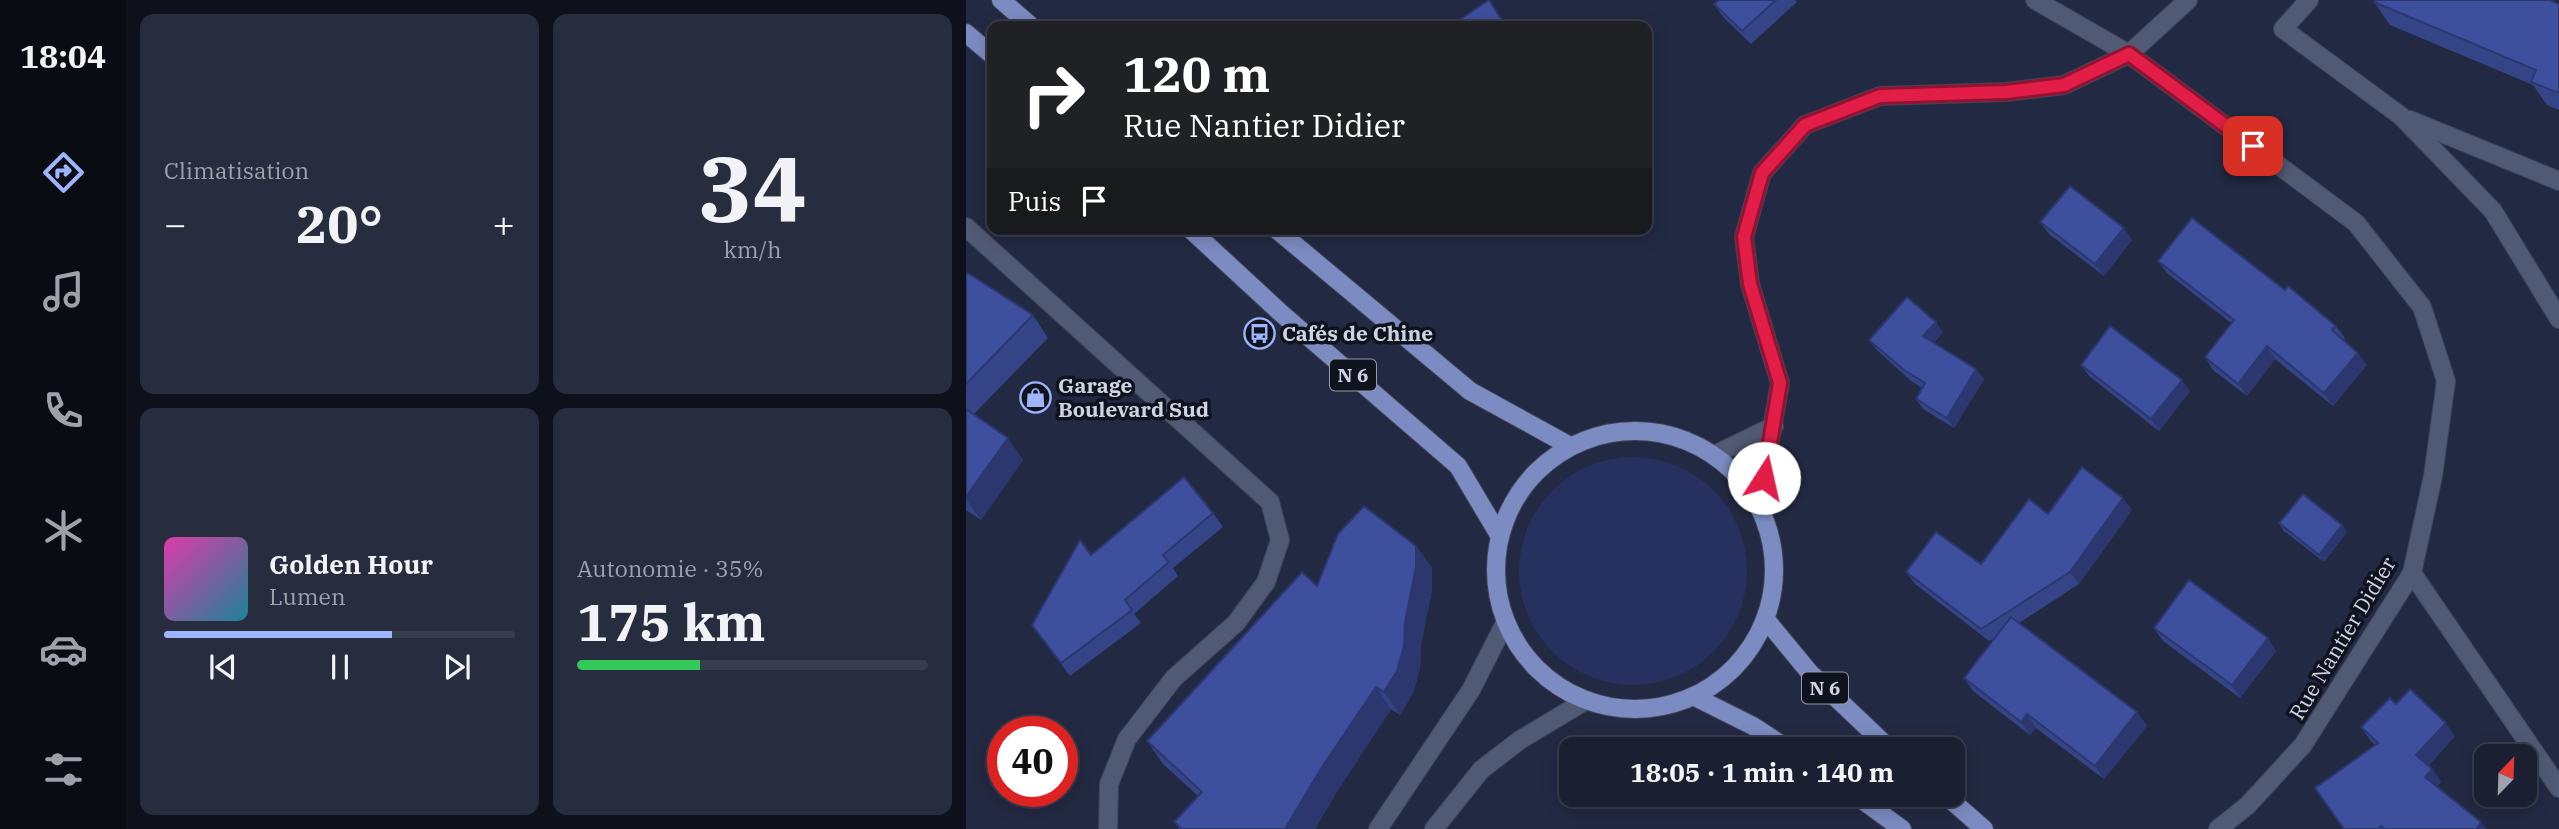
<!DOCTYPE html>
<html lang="fr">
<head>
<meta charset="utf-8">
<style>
	:root { --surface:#1a1f32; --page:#272c3e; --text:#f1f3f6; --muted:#9fa2ac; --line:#383d4d; --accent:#9eb4fd }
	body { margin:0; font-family:"IBM Plex Serif",serif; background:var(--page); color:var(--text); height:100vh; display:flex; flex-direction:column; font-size:26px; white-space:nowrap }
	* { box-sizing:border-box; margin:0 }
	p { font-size:23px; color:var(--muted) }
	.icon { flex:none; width:38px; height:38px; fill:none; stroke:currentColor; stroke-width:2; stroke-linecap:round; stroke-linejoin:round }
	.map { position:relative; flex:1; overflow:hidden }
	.drawer { display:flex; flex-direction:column; gap:14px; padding:14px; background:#0e111c; width:840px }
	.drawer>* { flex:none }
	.guide { position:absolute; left:21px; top:21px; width:665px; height:214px; border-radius:14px; box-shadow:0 4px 18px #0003,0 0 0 2px var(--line); background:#202124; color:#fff; overflow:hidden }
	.needle { width:46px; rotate:23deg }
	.fabs { position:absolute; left:1508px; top:744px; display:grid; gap:14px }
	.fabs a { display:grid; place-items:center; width:63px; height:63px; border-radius:14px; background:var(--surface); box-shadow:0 4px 18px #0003,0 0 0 2px var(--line); font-size:35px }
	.speed { position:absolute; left:21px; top:716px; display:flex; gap:14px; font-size:35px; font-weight:700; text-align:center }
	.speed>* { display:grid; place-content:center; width:91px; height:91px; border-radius:50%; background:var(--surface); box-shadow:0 4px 18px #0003,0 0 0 2px var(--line); line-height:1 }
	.speed .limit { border:10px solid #d22; background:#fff; color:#111 }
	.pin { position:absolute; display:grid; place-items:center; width:60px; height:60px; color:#fff; margin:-30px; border-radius:14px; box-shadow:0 4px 10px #0006 }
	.me { position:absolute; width:77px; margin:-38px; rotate:10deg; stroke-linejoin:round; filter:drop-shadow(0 0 5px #0008) }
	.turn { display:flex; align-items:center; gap:24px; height:147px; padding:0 21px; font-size:32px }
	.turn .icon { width:91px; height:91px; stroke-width:2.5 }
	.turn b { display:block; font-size:49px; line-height:60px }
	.then { display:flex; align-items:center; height:66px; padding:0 21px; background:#0003; gap:14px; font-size:26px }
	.big { font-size:52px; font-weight:700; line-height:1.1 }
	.drawer .tile { flex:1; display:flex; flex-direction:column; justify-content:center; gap:10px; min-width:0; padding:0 24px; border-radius:14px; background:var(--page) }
	.drawer .dial { align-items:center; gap:0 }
	.dial b { font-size:91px; line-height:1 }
	.song { display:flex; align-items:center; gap:21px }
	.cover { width:84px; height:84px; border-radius:10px; background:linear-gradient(135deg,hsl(320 70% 55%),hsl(190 70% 35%)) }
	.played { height:7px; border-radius:4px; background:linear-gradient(90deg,var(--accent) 65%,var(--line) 65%) }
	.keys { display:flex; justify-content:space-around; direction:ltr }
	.heat { display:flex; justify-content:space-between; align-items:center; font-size:38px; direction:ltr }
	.charge { height:10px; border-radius:5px; background:linear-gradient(90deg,#34c759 35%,var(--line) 0) }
	.drawer .tiles { flex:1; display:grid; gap:14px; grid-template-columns:repeat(2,1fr) }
	.trip { position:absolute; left:593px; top:737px; width:406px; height:70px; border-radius:14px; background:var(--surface); box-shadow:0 4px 18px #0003,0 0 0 2px var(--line); font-weight:700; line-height:70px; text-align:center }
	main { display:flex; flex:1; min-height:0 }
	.tabs { display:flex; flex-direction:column; width:126px; justify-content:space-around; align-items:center; background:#0a0c14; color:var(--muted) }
	.tabs .icon { width:49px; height:49px }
	.tabs .selected { color:var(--accent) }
	.tabs b { font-size:32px; color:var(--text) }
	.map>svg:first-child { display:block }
	.green { fill:#26315f }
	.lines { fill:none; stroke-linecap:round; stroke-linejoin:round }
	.minor-casing { stroke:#3f4458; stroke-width:20 }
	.major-casing { stroke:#3f4458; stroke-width:20 }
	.minor { stroke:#515a75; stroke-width:18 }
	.major { stroke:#7c8cc2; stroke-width:18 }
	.wall { fill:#354487 }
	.shaded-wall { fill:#2b376e }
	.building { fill:#3e4f9d; stroke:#2b376e; stroke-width:2 }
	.route-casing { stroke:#92132f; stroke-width:18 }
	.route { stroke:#e11d48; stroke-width:12 }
	.labels { text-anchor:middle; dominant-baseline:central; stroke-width:7; stroke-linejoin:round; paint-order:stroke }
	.shield { fill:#0f131e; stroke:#959aa9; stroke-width:2 }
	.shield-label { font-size:19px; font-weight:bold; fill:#cfd4e5 }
	.poi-label { font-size:21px; font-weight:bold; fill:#cfd4e5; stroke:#0f131e; text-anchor:start }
	.street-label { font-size:21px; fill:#cfd4e5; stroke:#0f131e }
</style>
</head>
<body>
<main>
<nav class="tabs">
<b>18:04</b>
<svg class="icon selected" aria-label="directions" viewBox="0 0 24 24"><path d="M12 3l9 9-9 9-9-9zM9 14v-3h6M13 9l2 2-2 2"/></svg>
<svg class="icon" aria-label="music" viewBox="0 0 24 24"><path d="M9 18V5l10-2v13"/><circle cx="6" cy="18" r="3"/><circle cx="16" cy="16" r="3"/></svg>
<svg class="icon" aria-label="phone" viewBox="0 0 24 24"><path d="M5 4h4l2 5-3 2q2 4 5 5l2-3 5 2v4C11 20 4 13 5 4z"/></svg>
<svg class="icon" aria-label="climate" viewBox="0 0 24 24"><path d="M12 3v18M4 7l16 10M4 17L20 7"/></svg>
<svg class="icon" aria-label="car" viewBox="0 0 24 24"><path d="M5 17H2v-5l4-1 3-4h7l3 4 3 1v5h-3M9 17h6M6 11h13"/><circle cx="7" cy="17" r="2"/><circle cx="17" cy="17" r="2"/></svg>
<svg class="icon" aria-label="filters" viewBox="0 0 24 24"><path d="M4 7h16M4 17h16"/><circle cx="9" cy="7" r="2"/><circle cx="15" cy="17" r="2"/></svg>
</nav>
<section class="drawer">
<div class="tiles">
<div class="tile"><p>Climatisation</p>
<div class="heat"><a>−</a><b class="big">20°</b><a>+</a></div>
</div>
<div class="tile dial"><b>34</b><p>km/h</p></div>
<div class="tile">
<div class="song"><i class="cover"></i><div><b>Golden Hour</b><p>Lumen</p></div></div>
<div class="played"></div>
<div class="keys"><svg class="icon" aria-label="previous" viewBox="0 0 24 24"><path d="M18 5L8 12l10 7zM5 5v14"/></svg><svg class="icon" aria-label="pause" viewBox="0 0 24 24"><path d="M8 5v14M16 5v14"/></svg><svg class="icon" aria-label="next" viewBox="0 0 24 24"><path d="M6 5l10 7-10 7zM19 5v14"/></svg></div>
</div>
<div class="tile"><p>Autonomie · 35%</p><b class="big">175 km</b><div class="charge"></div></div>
</div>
</section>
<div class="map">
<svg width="1593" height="829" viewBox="0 0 1593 829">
	<rect width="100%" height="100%" fill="#222942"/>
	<circle class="green" cx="667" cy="571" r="114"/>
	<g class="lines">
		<defs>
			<g id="minor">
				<path d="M1069,0L1163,54L1390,223L1456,307L1480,381L1467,476L1446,573L1337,745L1282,805L1252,829"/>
				<path d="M1343,0L1317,29L1435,116L1527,211L1593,319"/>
				<path d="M1444,120L1593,181"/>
				<path d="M0,227L304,502L314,540L300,582L270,623L208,678L161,739L143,784L142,829"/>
				<path d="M748,455L808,426"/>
				<path d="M793,504L814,383L784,284L778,237L796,173L839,125L914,96L1040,92L1098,85L1163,54L1222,0"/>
				<path d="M1446,573L1593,788"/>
				<path d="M412,829L505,690L539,623"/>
				<path d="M468,829L515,770L554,740L619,701"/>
			</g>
			<g id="major">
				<path d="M35,0L65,26"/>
				<path d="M0,33L26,55"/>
				<path d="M224,229L316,314L492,466L533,535"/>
				<path d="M310,229L504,391L604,446"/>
				<circle cx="669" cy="570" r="139"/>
				<path d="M801,621L844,673L924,749"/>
				<path d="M729,697L787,726L822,749"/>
				<path d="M888,794L936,829"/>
				<path d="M978,794L1018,829"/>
			</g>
		</defs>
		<use href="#minor" class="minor-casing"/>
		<use href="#major" class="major-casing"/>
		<use href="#minor" class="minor"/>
		<use href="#major" class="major"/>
	</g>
	<g class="wall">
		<path d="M753,0H829L831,2L785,44L757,17L748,4Z"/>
		<path d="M1408,2L1593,4V110L1581,105L1567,85L1424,25Z"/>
		<path d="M1074,222L1166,240L1138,276L1083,234Z"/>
		<path d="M1192,261L1319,290L1370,326L1379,338L1378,339L1392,353L1401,365L1367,406L1309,359L1281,396L1247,370L1239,357L1265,323L1201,273Z"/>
		<path d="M0,275L67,315L82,338L8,414L57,460L15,520L0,510Z"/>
		<path d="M977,332L968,343L1018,379L988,428L957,409L950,399L956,388L945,381L911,350L903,340Z"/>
		<path d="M1115,365L1224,391L1193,431L1123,376Z"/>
		<path d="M1166,510L1113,584L1053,623L1171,712L1181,726L1138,779L1070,728L1064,735L1007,691L998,678L1029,638L1023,641L949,584L940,572L1015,564L1082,514Z"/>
		<path d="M247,513L257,527L207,568L212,576L168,614L175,623L104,676L66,625L125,555Z"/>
		<path d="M1313,523L1381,532L1358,562L1318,531Z"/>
		<path d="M450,546L466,568V590L455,644L454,669L447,693L434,715L425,709L370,793L349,829H213L208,822L232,796L197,764L181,741L351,586Z"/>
		<path d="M1188,628L1310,651L1274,698L1197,641Z"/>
		<path d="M1430,704L1489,736L1462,766L1466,769L1475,782L1471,787L1515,822L1520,829H1378L1409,745L1404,740L1395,727Z"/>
	</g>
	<g class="shaded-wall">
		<path d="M1158,228L1166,240L1138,276L1129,264Z"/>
		<path d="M970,322L977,332L965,347L957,336Z"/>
		<path d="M1301,346L1309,359L1281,396L1272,384Z"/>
		<path d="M1392,353L1401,365L1367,406L1358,393Z"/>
		<path d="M1010,369L1018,379L988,428L981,418Z"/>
		<path d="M1216,380L1224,391L1193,431L1185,419Z"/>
		<path d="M42,438L57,460L15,520L0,499V497Z"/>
		<path d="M1157,498L1166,510L1113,584L1104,572Z"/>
		<path d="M1376,525L1381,532L1358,562L1353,555Z"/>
		<path d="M450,546L466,568V590L455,644L454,669L447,693L434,715L418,692Z"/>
		<path d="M1302,638L1310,651L1274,698L1266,685Z"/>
		<path d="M410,687L425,709L370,793L349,829H319L354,770Z"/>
		<path d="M1171,712L1181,726L1138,779L1129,766Z"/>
		<path d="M1061,714L1070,728L1064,735L1055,722Z"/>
		<path d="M1480,723L1489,736L1459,768L1450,755Z"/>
		<path d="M1466,769L1475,782L1468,790L1459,777Z"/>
		<path d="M1515,822L1520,829H1512L1511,828Z"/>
	</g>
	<g class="building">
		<path d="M523,0L540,26H484Z"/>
		<path d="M753,0H810L776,31L748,4Z"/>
		<path d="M1409,0H1584L1593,4V93L1565,82L1570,70L1408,2Z"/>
		<path d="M1104,186L1158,228L1129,264L1074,222Z"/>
		<path d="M1226,218L1319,290L1322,286L1370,326L1366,330L1392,353L1358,393L1301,346L1272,384L1239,357L1268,320L1192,261Z"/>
		<path d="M2,273L67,315L0,384V275Z"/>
		<path d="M941,297L970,322L957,336L1010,369L981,418L950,399L959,383L938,370L903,340Z"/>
		<path d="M1144,326L1216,380L1185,419L1115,365Z"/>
		<path d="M0,409L42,438L0,497Z"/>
		<path d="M1116,467L1157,498L1104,572L1015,629L940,572L970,532L1015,564L1063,499L1082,514Z"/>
		<path d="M218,477L247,513L197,555L203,562L159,600L166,610L95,663L66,625L114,540L125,555Z"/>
		<path d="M1337,494L1376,525L1353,555L1313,523Z"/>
		<path d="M398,506L450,546V567L439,622L438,646L431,671L418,692L410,687L354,770L319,829H216L208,822L236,792L181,741L336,572L351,586L372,534Z"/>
		<path d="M1223,580L1302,638L1266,685L1188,628Z"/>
		<path d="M1045,617L1171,712L1129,766L1061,714L1055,722L998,678Z"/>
		<path d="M1444,689L1480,723L1450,755L1466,769L1459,777L1515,822L1511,828L1512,829H1419L1415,826L1412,829H1378L1349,788L1412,743L1395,727L1424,698L1430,704Z"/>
	</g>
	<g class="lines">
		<defs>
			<path id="route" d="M798,478L814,383L784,284L778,237L796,173L839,125L914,96L1040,92L1098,85L1163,54L1287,146"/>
		</defs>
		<use href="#route" class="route-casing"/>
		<use href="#route" class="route"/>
	</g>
	<defs>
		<symbol id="bus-ring" viewBox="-11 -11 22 22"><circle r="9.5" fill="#0f131e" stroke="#9eb4fd" stroke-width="1.5"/><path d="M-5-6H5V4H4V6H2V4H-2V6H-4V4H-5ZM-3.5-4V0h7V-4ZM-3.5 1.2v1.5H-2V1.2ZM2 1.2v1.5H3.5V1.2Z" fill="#9eb4fd"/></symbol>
		<symbol id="shop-ring" viewBox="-11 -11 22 22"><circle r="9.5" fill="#0f131e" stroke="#9eb4fd" stroke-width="1.5"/><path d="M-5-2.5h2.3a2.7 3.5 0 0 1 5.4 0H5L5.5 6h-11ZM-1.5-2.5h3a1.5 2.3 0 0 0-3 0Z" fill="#9eb4fd"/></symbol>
	</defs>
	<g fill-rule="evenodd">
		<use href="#bus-ring" x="276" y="316" width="35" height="35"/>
		<use href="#shop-ring" x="52" y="380" width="35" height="35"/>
	</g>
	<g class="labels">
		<g class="shield">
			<rect x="364" y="359.5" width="46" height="31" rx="5"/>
			<rect x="836" y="672.5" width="46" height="31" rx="5"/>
		</g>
		<g class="shield-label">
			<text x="387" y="375">N 6</text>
			<text x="859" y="688">N 6</text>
		</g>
		<g class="poi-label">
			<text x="316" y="333">Cafés de Chine</text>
			<text x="92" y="385">Garage<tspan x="92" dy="24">Boulevard Sud</tspan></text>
		</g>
		<g class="street-label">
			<text transform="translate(1376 638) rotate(-59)">Rue Nantier Didier</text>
		</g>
	</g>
</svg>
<div class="fabs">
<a><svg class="needle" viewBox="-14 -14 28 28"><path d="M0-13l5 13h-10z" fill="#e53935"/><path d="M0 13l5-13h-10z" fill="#9fa2ac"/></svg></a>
</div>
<div class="speed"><div class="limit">40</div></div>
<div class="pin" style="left:1287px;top:146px;background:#d93025"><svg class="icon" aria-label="arrive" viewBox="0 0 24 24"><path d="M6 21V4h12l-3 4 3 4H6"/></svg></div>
<svg class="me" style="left:798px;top:478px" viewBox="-20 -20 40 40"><circle r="19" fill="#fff"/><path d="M0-13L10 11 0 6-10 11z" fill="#e11d48"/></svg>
<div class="trip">18:05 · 1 min · 140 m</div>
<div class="guide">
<div class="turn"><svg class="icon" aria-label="right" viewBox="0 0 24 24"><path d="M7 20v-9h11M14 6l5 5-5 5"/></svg><div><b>120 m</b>Rue Nantier Didier</div></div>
<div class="then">Puis<svg class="icon" aria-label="arrive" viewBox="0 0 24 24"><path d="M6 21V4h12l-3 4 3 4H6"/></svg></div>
</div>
</div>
</main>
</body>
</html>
